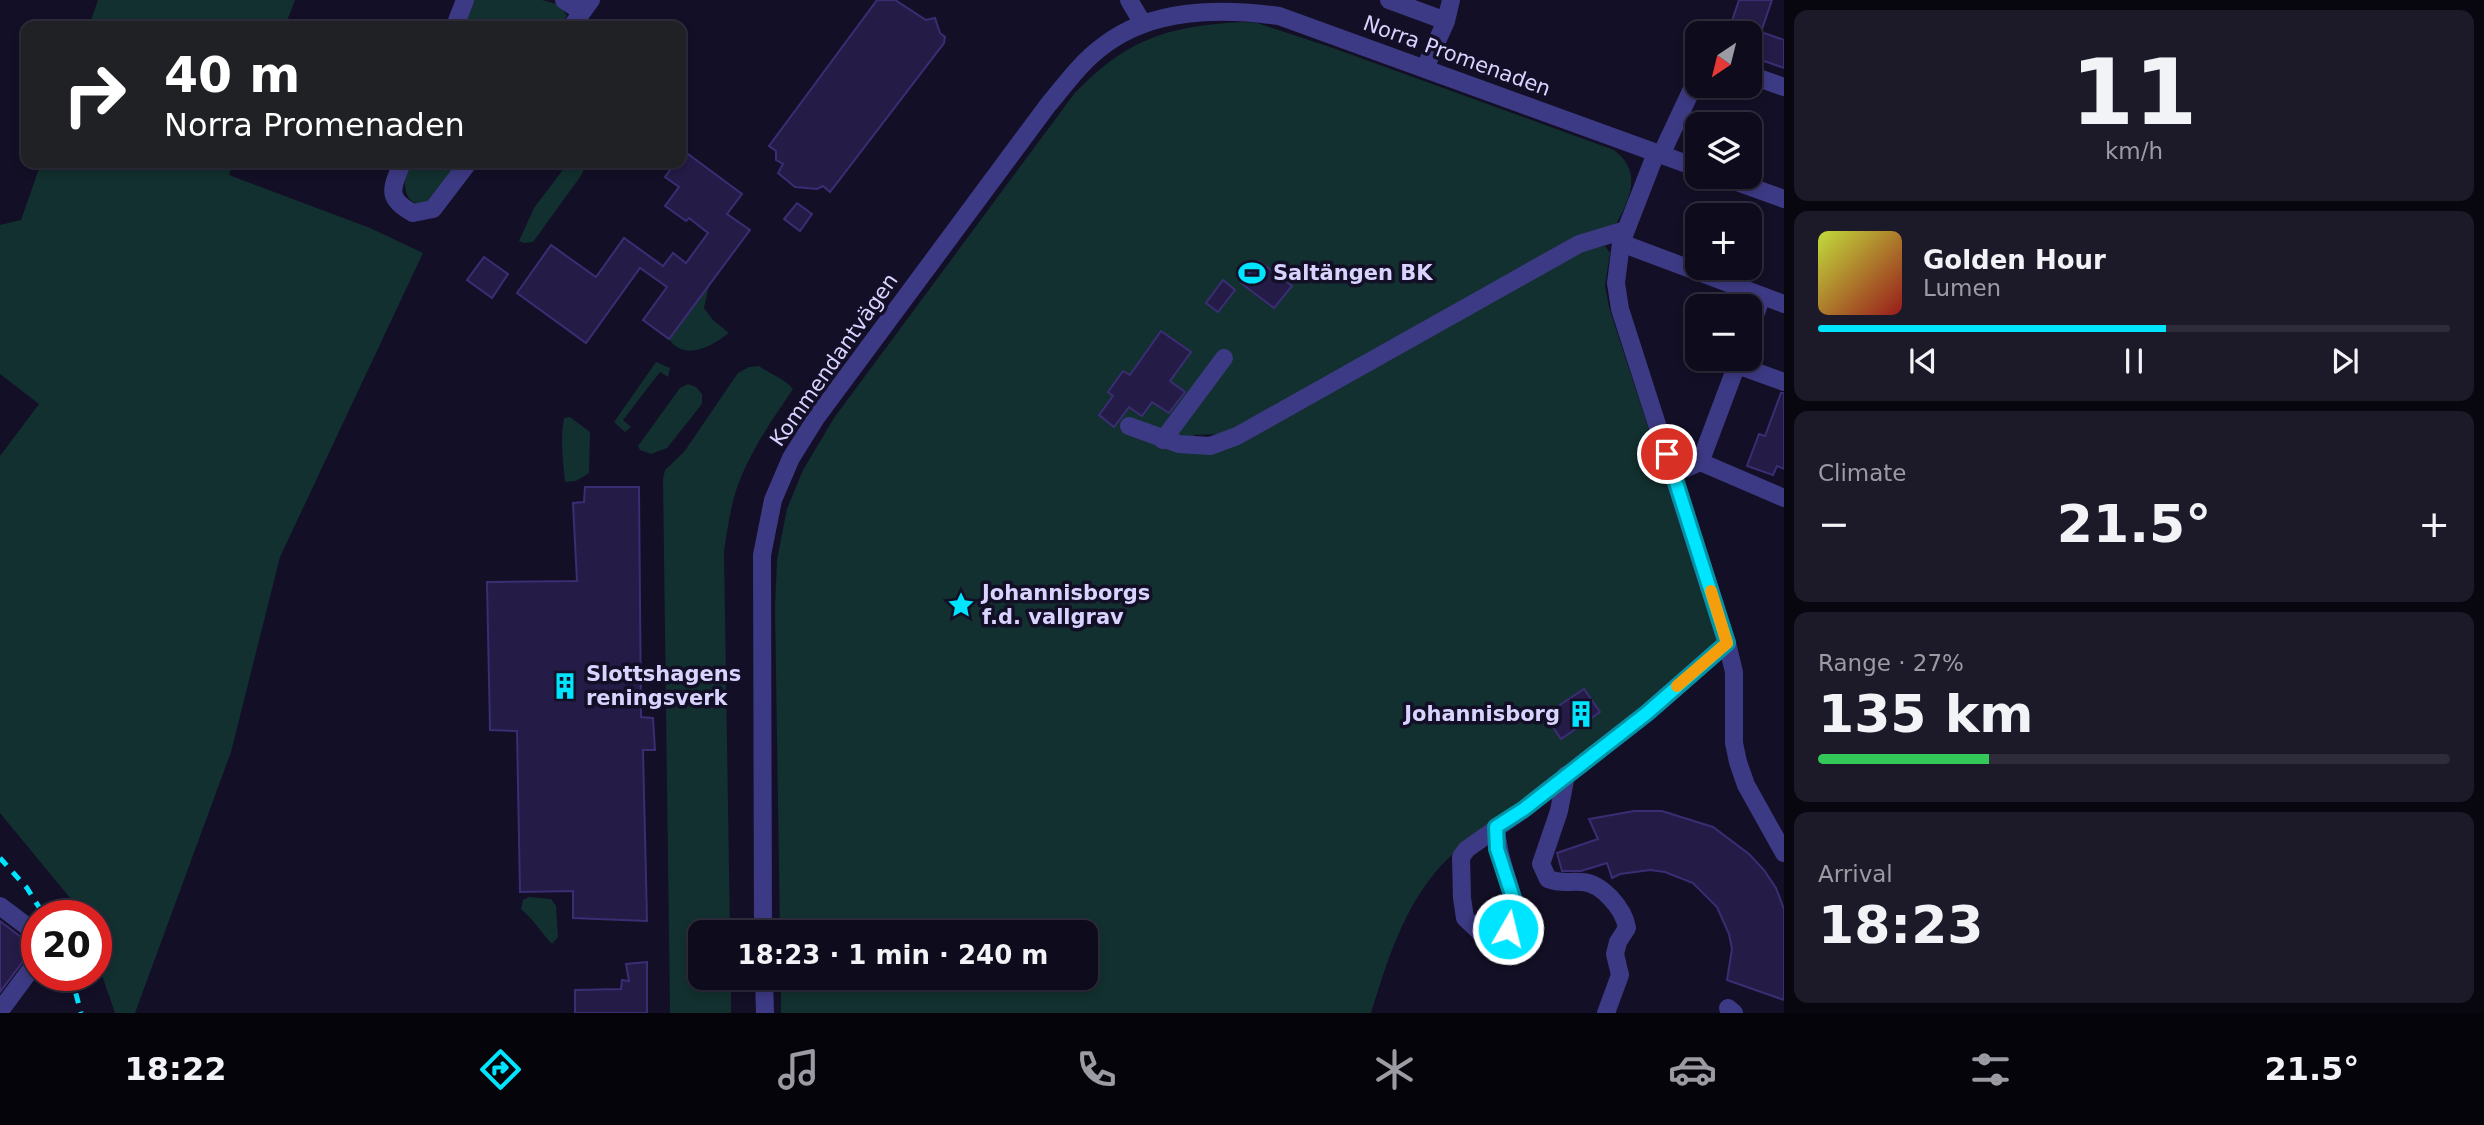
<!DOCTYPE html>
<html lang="en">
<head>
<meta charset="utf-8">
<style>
	:root { --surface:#0e0b1c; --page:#1c1929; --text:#f1f3f6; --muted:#9b9ba3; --line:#2e2b3b; --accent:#00e5ff }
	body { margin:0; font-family:"DejaVu Sans",sans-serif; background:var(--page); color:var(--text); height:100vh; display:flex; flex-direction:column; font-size:26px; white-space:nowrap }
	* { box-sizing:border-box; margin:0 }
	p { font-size:23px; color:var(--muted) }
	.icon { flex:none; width:38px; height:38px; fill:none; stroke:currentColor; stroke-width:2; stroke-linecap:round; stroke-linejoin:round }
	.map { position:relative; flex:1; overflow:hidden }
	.side { display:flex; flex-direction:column; gap:10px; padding:10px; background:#08060f; width:700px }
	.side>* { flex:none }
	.top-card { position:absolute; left:21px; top:21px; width:665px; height:147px; border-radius:14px; box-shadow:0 4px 10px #0003,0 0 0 2px var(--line); background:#202124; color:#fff; overflow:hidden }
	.needle { width:46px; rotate:215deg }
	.tools { position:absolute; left:1685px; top:21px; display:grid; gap:14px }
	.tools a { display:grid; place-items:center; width:77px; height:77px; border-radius:14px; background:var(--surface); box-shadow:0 4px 10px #0003,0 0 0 2px var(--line); font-size:35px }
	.speed { position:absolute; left:21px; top:900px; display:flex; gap:14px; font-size:35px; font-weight:700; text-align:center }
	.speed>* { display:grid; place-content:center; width:91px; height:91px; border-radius:50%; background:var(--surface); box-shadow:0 4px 10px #0003,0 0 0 2px var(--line); line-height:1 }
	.speed .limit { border:10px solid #d22; background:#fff; color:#111 }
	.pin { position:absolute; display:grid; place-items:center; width:60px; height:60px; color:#fff; margin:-30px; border:4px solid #fff; border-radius:50%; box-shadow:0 2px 7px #0007 }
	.me { position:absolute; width:77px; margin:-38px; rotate:8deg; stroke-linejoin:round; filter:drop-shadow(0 0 5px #0008) }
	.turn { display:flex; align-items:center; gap:24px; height:147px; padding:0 28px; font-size:32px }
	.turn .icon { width:91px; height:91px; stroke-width:2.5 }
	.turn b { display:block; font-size:49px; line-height:60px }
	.big { font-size:52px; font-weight:600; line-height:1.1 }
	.side .tile { flex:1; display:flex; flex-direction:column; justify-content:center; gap:10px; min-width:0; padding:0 24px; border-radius:14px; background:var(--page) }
	.side .dial { align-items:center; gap:0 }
	.dial b { font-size:91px; line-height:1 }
	.song { display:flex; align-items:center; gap:21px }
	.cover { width:84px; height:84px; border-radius:10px; background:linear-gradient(135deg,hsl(70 70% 55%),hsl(0 70% 35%)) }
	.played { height:7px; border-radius:4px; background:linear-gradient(90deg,var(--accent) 55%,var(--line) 55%) }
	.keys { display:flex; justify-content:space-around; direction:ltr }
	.heat { display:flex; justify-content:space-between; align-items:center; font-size:38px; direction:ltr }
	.charge { height:10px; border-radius:5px; background:linear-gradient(90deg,#34c759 27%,var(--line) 0) }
	.trip { position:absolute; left:688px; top:920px; width:410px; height:70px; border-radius:14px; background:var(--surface); box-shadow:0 4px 10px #0003,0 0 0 2px var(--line); font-weight:600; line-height:70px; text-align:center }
	.menu { display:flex; height:112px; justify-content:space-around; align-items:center; background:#06040b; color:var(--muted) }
	.menu .icon { width:49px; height:49px }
	.menu .on { color:var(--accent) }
	.menu b { font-size:32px; color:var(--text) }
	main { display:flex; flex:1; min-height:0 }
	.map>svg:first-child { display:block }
	.green { fill:#12302f }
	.building { fill:#241b47; stroke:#3b2d73; stroke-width:2 }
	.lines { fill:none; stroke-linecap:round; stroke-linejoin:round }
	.minor { stroke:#3d3a85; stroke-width:18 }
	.rail { stroke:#00e5ff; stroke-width:5; stroke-dasharray:10 9; stroke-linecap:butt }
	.route-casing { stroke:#0095a6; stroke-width:18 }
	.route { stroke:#00e5ff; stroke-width:12 }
	.slow { stroke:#f59e0b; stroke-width:12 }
	.labels { text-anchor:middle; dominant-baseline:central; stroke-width:7; stroke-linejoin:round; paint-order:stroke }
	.street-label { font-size:21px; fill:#d9d4ff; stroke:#130f26 }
	.poi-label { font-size:21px; font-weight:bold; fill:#d9d4ff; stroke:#130f26; text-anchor:start }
</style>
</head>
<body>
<main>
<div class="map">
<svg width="1784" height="1013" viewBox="0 0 1784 1013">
	<rect width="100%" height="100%" fill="#130f26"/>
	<g class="green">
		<path d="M98,0H295L285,26H89Z"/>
		<path d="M470,0H542L560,5L567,16L560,26H459Z"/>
		<path d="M1242,22L1257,23L1333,48L1614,150C1643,172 1630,199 1615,226L1223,434L1194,435L1193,451L1581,251L1605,246L1610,253L1605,286L1609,307L1717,639C1698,667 1660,691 1633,713C1596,743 1560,775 1521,804C1486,829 1450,849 1425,886C1398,924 1385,969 1371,1013H781V978H1085V933H780L775,607L777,560L782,534L787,509L803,470L834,418L1074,94C1127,39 1167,26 1242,22Z"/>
		<path d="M41,163H233L229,175L370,228L423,253L280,557L231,752L135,1013H115L96,958V915H82L80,910L0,813V456L39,404L0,374V225L21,220Z"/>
		<path d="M408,163H461C453,173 444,192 433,199C404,215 401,182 408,163Z"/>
		<path d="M568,163L587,164L580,177L533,242L524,243L519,241L534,208Z"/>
		<path d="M709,285L704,308L713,320L729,333C712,346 685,362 669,339Z"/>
		<path d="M656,362L670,368L668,377L660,372L623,420L631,427L625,432L614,422Z"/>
		<path d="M759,366C771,375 784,378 793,389C774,417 754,446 741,477C731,500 728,527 724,551L730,933H700V978H731V1013H670L663,479L665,470L684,452L738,373L749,367Z"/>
		<path d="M688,384L696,387L702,394V404L667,448L651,454L640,450L638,446L680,388Z"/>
		<path d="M570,417L590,432L589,473L576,481L565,482C563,461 560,439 564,418Z"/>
		<path d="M529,897L551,899L556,906L558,937L552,944C541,932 533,919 521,909L523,900Z"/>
	</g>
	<g class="building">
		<path d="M877,0H895L926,20L935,18L940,33L945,37L944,43L830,192L823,186L817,189L795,187L778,173L783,164L776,160V151L769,146Z"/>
		<path d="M1739,0H1772L1761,32L1784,40V68L1750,56V33H1728Z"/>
		<path d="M684,151L742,194L727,214L750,230L669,339L643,320L667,287L640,268L586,343L517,293L551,245L596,277L624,238L663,266L673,253L686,263L708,233L689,218L686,221L665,206L679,187L665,177L675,163H681V155Z"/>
		<path d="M797,203L812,214L800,231L784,219Z"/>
		<path d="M484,257L508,274L492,298L467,280Z"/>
		<path d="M1259,261L1292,286L1274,308L1241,283Z"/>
		<path d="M1223,280L1235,290L1218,312L1206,303Z"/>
		<path d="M1161,331L1191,352L1170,381L1185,392L1169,413L1152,402L1142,416L1129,407L1114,427L1099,415L1113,396L1108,392L1123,371L1130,375Z"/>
		<path d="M1781,393H1784V469L1777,466L1773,475L1747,466L1759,434L1765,436Z"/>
		<path d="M585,487H639L641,717L653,718L655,750H643L647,921L573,918V891L520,892L517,731L490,730L487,582L577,581L573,503L584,502Z"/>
		<path d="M1584,689L1600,712L1561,739L1545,715Z"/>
		<path d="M1634,811H1662L1713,827L1749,854L1764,870L1776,888L1784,909V1000L1727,980L1732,949L1729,934L1717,907L1693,883L1665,872L1650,870L1620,874L1612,878L1607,863L1581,871H1562L1557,853L1598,839L1589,819Z"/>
		<path d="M0,921L34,947L0,992Z"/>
		<path d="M647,962V1013H575V990L621,989L622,980L629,981L626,964Z"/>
	</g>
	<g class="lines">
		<g class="minor">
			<path d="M564,0L582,12"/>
			<path d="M1129,0L1143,24"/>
			<path d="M1389,0L1446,21"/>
			<path d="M455,26L465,0"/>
			<path d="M572,26L591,0"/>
			<path d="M1425,68L1446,21L1451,0"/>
			<path d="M1750,75L1784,87"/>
			<path d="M1656,153L1621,243L1616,283L1620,309L1727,643L1734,672V743L1738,762L1746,785L1784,853"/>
			<path d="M1661,155L1698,76"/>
			<path d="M402,163C392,188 385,198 413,213L433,209L468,163"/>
			<path d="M1723,177L1784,199"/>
			<path d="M1621,243L1784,304"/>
			<path d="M1750,329L1762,296"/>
			<path d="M1737,365L1784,382"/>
			<path d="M1129,426L1179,444L1210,446L1237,436L1579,244L1625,230"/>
			<path d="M1163,440L1224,358"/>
			<path d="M1698,461L1784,498"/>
			<path d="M1674,473L1696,464L1704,452L1739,359"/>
			<path d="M1566,775L1559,811L1541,864L1548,879C1561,884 1569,881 1582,882C1602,883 1624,909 1627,928L1618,942L1615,954L1620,975L1606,1013"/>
			<path d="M1496,827C1498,863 1514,889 1517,921L1497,935H1483L1465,918L1462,898L1461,857L1467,849L1524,809L1647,713L1727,643"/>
			<path d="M0,906L37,934"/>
			<path d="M763,933L762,555L773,500L791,458L816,418L1048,105C1065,85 1081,62 1103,46C1152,8 1220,8 1279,16L1698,168"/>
			<path d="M764,978L765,1013"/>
			<path d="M1728,1008L1734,1013"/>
			<path d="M0,1011L37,961"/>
		</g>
		<g class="rail">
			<path d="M0,858L27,888L44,915"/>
			<path d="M71,975L81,1013"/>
		</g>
	</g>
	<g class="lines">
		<defs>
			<path id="route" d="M1508,929L1517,921L1516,907L1497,849L1496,827L1524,809L1647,713L1727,643L1667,454"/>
		</defs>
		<use href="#route" class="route-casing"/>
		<use href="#route" class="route"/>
		<path class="slow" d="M1677,686L1727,643L1711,591"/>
	</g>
	<defs>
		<symbol id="stadium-bare" viewBox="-9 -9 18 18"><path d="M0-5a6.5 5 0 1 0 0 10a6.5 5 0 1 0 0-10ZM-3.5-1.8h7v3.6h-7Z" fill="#00e5ff" stroke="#130f26" stroke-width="2.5" paint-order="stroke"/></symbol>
		<symbol id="sight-bare" viewBox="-9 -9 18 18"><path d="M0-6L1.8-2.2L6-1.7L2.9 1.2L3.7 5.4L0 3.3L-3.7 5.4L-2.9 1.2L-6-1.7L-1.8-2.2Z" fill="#00e5ff" stroke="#130f26" stroke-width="2.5" paint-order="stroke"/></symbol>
		<symbol id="building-bare" viewBox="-9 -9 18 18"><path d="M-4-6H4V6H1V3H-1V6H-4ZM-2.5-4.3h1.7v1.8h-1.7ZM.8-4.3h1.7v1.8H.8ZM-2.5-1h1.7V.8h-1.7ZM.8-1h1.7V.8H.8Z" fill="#00e5ff" stroke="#130f26" stroke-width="2.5" paint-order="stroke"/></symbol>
	</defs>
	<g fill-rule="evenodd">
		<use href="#stadium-bare" x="1233" y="254" width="38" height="38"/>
		<use href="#sight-bare" x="942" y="586" width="38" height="38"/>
		<use href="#building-bare" x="546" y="667" width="38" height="38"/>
		<use href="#building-bare" x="1562" y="695" width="38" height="38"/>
	</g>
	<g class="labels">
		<g class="street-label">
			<text transform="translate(1457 56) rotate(20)">Norra Promenaden</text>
			<text transform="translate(834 360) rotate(-55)">Kommendantvägen</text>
		</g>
		<g class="poi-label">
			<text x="1273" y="273">Saltängen BK</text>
			<text x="982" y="593">Johannisborgs<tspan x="982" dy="24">f.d. vallgrav</tspan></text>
			<text x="586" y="674">Slottshagens<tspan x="586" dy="24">reningsverk</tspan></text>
			<text x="1560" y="714" text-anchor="end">Johannisborg</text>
		</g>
	</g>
</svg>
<div class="tools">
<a><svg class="needle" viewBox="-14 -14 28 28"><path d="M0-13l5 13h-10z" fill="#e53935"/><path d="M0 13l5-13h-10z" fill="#9b9ba3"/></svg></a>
<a><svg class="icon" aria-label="layers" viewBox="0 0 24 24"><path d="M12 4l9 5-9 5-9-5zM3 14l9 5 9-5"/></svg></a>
<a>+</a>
<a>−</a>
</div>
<div class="speed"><div class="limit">20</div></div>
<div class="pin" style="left:1667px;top:454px;background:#d93025"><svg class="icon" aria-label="arrive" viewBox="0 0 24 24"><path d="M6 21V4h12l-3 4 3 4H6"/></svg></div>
<svg class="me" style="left:1508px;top:929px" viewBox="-20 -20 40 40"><circle r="17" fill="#00e5ff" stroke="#fff" stroke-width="3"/><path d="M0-11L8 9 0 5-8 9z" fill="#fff"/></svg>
<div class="trip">18:23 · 1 min · 240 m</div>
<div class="top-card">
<div class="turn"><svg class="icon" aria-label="right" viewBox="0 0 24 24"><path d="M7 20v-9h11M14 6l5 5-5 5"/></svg><div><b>40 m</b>Norra Promenaden</div></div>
</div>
</div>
<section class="side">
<div class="tile dial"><b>11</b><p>km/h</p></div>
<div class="tile">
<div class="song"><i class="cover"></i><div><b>Golden Hour</b><p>Lumen</p></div></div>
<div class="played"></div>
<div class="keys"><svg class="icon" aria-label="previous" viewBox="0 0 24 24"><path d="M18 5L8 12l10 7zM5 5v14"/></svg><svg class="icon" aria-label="pause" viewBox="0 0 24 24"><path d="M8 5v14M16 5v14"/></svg><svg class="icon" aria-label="next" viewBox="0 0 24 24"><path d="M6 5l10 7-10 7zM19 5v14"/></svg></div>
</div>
<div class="tile"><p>Climate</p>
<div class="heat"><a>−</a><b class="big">21.5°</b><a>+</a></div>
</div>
<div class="tile"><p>Range · 27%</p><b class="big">135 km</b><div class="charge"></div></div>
<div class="tile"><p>Arrival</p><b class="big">18:23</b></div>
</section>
</main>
<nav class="menu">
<b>18:22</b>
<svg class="icon on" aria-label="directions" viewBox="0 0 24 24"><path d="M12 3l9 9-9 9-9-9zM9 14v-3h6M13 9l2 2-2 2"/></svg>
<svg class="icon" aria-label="music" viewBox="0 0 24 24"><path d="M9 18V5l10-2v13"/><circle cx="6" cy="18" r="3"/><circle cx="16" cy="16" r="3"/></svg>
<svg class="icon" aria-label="phone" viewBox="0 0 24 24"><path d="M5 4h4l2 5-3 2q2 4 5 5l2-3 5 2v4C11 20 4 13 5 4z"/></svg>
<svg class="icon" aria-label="climate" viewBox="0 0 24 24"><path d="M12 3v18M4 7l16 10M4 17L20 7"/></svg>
<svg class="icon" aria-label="car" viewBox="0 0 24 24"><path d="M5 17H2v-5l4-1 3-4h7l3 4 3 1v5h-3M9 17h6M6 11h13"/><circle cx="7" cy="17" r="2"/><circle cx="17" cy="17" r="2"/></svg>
<svg class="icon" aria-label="filters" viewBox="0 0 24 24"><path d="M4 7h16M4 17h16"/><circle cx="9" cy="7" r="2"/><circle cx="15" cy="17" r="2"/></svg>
<b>21.5°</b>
</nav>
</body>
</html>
